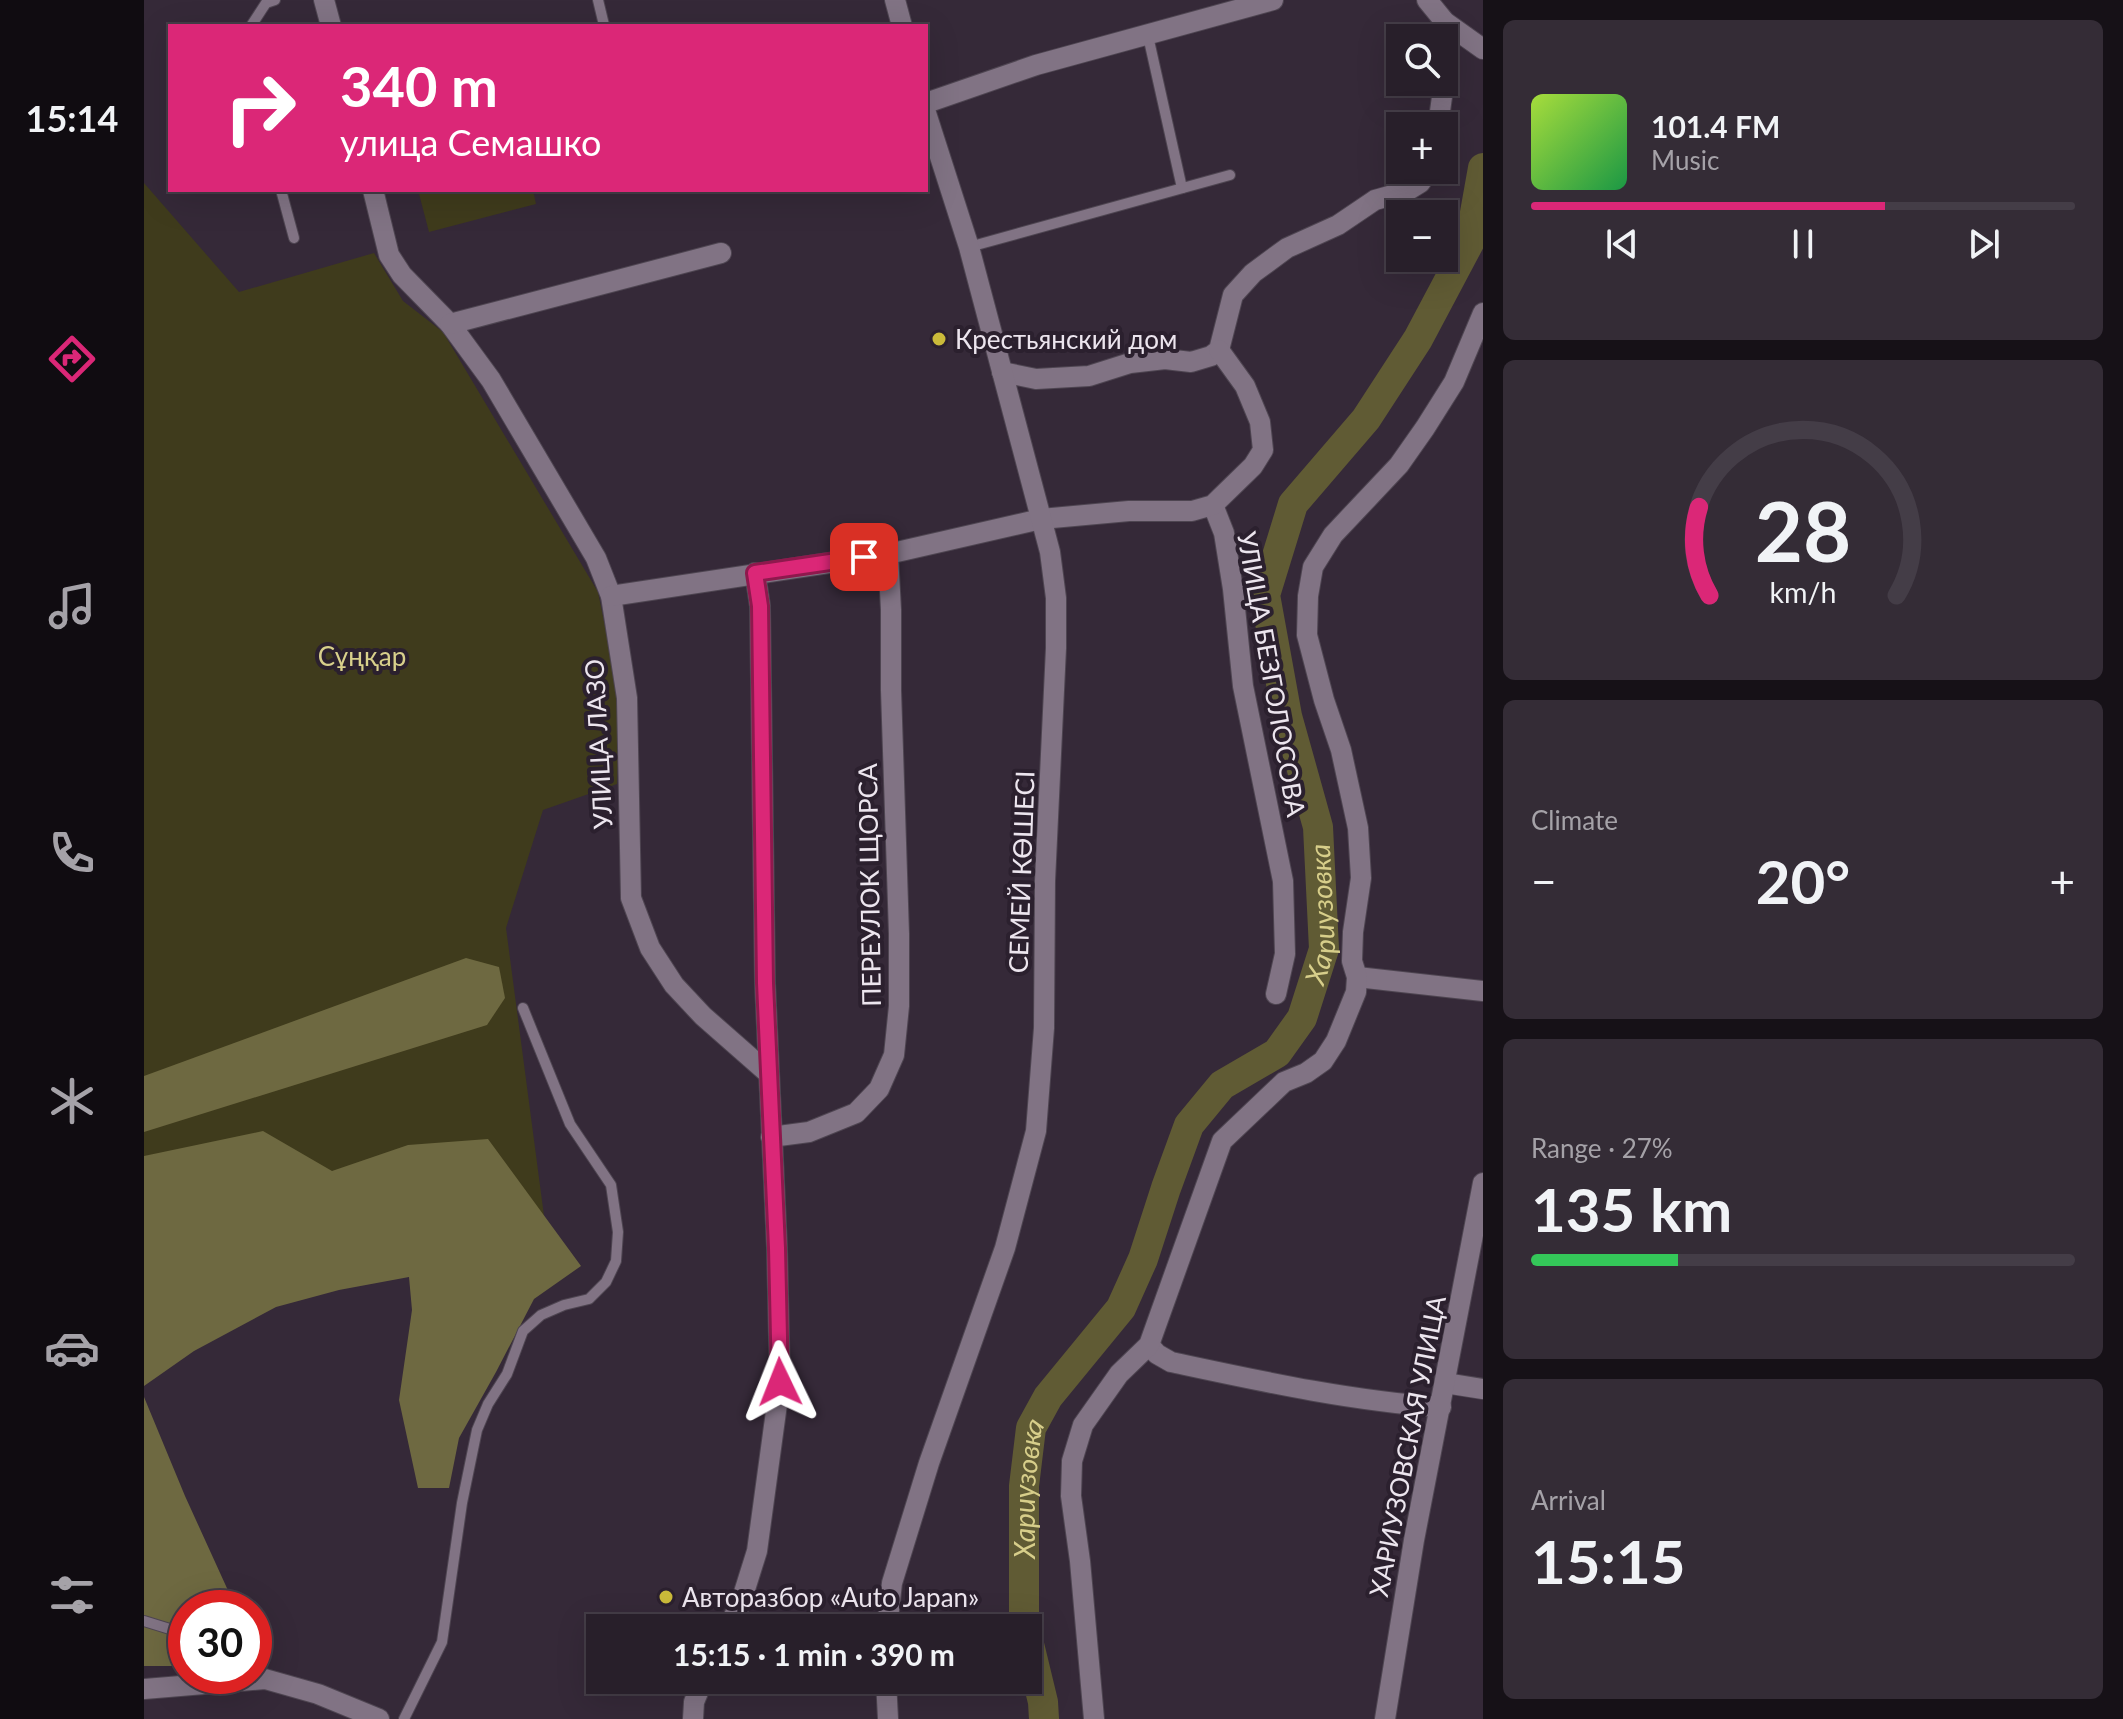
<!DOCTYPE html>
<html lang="en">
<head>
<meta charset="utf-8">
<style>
	:root { --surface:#281f2a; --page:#342c36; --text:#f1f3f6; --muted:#a5a2a8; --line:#443d47; --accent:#db2777 }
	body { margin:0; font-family:Lato,sans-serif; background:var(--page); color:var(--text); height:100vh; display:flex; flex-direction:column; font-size:30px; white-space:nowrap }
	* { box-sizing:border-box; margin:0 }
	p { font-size:26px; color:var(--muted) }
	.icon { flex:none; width:44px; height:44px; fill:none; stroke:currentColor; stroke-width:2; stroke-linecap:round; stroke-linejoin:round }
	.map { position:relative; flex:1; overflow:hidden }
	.panel { display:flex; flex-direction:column; gap:20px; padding:20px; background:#161117; width:640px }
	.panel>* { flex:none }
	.hud { position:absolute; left:24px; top:24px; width:760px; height:168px; border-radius:0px; box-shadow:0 8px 32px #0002,0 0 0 2px var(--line); background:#db2777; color:#fff; overflow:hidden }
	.controls { position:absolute; left:1242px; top:24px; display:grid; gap:16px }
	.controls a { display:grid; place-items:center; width:72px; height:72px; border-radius:0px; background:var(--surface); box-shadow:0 8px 32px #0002,0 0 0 2px var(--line); font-size:40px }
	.speed { position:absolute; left:24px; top:1590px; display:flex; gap:16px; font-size:40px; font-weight:700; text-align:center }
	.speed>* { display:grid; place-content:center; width:104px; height:104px; border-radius:50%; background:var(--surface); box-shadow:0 8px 32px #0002,0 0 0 2px var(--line); line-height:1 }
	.speed .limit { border:12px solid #d22; background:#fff; color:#111 }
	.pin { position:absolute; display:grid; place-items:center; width:68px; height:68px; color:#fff; margin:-34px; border-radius:16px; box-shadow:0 4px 12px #0006 }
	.me { position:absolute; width:88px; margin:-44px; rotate:358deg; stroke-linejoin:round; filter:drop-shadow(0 0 6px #0008) }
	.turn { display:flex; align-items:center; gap:28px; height:168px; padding:0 40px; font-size:36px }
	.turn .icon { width:104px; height:104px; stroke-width:2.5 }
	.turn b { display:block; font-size:56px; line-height:68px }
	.big { font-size:60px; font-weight:700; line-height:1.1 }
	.panel .widget { flex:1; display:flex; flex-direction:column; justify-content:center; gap:12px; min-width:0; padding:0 28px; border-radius:12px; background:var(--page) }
	.panel .dial { align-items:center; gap:0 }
	.dial svg { height:208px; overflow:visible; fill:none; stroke:var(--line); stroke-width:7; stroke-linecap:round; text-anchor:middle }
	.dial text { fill:var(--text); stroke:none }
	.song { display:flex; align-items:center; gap:24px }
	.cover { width:96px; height:96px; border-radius:12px; background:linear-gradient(135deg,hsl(80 70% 55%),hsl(140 70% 35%)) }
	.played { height:8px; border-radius:4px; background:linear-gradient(90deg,var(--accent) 65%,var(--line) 65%) }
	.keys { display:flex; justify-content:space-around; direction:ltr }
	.heat { display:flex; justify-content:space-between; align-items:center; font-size:44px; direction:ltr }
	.charge { height:12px; border-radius:6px; background:linear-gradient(90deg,#34c759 27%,var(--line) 0) }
	.trip { position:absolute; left:442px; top:1614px; width:456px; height:80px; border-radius:0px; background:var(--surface); box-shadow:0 8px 32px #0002,0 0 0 2px var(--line); font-weight:700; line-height:80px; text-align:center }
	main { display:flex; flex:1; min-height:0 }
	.tab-bar { display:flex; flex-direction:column; width:144px; justify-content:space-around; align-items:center; background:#100c11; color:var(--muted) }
	.tab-bar .icon { width:56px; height:56px }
	.tab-bar .current { color:var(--accent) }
	.tab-bar b { font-size:36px; color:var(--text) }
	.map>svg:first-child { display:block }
	.green { fill:#3f3b1c }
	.forest { fill:#6e6941 }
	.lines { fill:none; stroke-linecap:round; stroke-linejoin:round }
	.river { stroke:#605b34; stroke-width:30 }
	.lane-casing { stroke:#4e4551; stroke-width:12 }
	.street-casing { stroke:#4e4551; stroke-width:22 }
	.lane { stroke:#817384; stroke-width:10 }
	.street { stroke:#817384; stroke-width:20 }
	.route-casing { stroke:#8e194d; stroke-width:20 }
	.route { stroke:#db2777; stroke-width:14 }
	.poi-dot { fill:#caba3a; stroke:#2b202e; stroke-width:3 }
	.labels { text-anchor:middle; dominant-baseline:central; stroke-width:8; stroke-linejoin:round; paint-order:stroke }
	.poi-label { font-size:26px; fill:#ece5ee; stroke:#2b202e; text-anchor:start }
	.park-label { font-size:26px; fill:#d8d08b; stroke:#2b202e }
	.street-label { font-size:26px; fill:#ece5ee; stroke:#2b202e }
	.water-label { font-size:28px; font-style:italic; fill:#d7ce8a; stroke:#2b202e }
</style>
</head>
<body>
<main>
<nav class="tab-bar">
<b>15:14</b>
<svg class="icon current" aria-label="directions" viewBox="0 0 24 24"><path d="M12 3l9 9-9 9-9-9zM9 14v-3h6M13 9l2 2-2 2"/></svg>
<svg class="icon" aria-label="music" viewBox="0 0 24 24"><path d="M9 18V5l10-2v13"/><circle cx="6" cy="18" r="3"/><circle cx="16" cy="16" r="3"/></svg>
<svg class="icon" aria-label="phone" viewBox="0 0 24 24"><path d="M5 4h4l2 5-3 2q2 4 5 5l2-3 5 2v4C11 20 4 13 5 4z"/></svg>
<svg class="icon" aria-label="climate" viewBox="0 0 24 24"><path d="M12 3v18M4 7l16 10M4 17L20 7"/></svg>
<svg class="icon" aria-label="car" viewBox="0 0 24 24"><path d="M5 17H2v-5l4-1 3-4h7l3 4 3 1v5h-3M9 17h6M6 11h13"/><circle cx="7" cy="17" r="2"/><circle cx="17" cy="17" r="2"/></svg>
<svg class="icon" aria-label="filters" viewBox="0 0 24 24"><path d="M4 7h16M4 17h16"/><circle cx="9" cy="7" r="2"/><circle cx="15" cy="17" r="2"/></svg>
</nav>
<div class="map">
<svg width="1339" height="1719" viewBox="0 0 1339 1719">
	<rect width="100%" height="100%" fill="#352938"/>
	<g class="green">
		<path d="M0,183L95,292L230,253L259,301L299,332L454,592L476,701L473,784L399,810L362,928L404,1246L125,1293L0,1366Z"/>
		<path d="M274,190H389L392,204L285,232Z"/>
	</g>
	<g class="forest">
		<path d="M322,958L355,967L361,998L343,1025L0,1132V1076Z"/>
		<path d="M119,1131L188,1171L264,1145L344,1139L437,1266L390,1299L352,1372L315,1438L305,1488H274L255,1400L268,1310L265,1277L195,1290L132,1307L50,1351L0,1386V1156Z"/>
		<path d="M0,1397L41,1496L92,1608H42V1666H0Z"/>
	</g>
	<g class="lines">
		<g class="river">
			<path id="s1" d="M882,1628L880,1615V1486L887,1428L904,1397L977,1308L999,1259L1022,1188L1045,1125L1078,1085L1133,1053L1158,1018L1180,949L1174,827L1143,716L1121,595L1149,504L1222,419L1274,339L1326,241L1339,168"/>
			<path d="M884,1640L899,1702L900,1719"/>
		</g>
		<defs>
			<g id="lane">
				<path d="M454,0L460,25"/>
				<path d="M107,26L122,3L131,0"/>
				<path d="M1004,36L1038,188"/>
				<path d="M137,190L150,238"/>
				<path d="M825,247L1086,175"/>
				<path d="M0,1621L42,1634"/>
				<path d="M260,1719L298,1642L318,1503L333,1430L344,1404L363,1374L379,1331L397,1315L420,1305L445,1299L462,1282L472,1261L474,1232L467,1185L426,1124L379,1008"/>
			</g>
			<g id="street">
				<path d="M180,0L187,26"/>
				<path d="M751,0L758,26"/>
				<path d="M1283,0L1301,22L1339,49"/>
				<path d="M1300,78L1304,43L1301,22"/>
				<path d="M782,103L892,65L1129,0"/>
				<path d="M1294,126L1300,82"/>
				<path d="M229,190L245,255L258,275L306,324L347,380L452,558L467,596L483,698L487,898L506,948L530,985L559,1016L625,1074"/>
				<path d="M306,324L577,253"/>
				<path d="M858,372L892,379L945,376L986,363L1021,359L1047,362L1067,356L1075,350L1089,295L1109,273L1143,248L1194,225L1231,200L1263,191L1276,183L1285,170"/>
				<path d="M1069,505L1080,533L1089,589L1099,686L1139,881L1141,954L1132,994"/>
				<path d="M467,596L744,554L897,519L985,511H1048L1069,505L1109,466L1119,450L1116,422L1101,386L1075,350"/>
				<path d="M1213,977L1339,991"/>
				<path d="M627,1137L665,1132L712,1113L735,1089L750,1055L755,1006V934L747,690V610L744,554"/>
				<path d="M1005,1345L1013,1354L1027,1362C1116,1381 1206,1401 1297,1407"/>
				<path d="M1301,1383L1339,1389"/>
				<path d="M584,1628L597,1602L613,1551L636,1382L633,1248L621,983L616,606L611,573"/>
				<path d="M743,1628L748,1583L785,1463L861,1248L892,1131L900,1028L901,881L912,648V598L906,552L825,247L782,113"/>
				<path d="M742,1680L744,1719"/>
				<path d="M0,1689L121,1679L174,1694L235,1719"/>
				<path d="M549,1719L550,1702L559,1680"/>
				<path d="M950,1719L936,1561L927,1496L928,1461L939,1425L975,1374L1005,1345L1078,1141L1140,1082L1162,1073L1179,1061L1192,1041L1212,992L1213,977L1208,961L1209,932L1217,878L1214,828L1197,750L1180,700L1163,635L1164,596L1169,567L1189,535L1255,465L1281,428L1310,382L1339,313"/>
				<path d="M1241,1719L1270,1540L1339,1183"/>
			</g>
		</defs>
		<use href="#lane" class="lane-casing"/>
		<use href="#street" class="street-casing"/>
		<use href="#lane" class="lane"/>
		<use href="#street" class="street"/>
	</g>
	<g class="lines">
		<defs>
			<path id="route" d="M636,1382L633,1248L621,983L616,606L611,573L720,557"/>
		</defs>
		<use href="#route" class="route-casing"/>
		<use href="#route" class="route"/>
	</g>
	<g class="poi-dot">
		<circle cx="795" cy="339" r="8"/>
		<circle cx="522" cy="1597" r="8"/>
	</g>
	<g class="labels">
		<g class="poi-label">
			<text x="811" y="339">Крестьянский дом</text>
			<text x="538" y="1597">Авторазбор «Auto Japan»</text>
		</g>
		<g class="park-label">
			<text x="218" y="656">Сұңқар</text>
		</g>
		<g class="street-label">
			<text transform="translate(1128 674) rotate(80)">УЛИЦА БЕЗГОЛОСОВА</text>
			<text transform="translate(454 744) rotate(-93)">УЛИЦА ЛАЗО</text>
			<text transform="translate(877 872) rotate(-88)">СЕМЕЙ КӨШЕСІ</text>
			<text transform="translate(725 885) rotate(-91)">ПЕРЕУЛОК ЩОРСА</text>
			<text transform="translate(1263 1446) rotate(-79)">ХАРИУЗОВСКАЯ УЛИЦА</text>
		</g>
		<g class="water-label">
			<text stroke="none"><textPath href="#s1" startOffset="812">Хариузовка</textPath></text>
			<text stroke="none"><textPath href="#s1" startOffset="140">Хариузовка</textPath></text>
		</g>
	</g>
</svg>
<div class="controls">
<a><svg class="icon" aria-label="search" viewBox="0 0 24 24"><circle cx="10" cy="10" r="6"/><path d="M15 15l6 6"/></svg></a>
<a>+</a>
<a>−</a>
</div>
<div class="speed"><div class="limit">30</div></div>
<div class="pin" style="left:720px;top:557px;background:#d93025"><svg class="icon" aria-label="arrive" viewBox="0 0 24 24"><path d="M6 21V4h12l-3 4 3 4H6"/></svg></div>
<svg class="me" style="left:636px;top:1382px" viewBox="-20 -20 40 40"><path d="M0-17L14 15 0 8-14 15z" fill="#db2777" stroke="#fff" stroke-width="4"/></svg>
<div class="trip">15:15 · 1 min · 390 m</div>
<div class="hud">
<div class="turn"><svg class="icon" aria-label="right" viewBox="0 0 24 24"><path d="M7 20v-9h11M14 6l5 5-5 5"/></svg><div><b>340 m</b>улица Семашко</div></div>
</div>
</div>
<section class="panel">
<div class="widget">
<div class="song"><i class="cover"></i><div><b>101.4 FM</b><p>Music</p></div></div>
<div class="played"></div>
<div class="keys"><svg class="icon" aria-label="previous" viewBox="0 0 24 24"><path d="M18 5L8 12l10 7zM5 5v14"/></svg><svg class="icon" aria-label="pause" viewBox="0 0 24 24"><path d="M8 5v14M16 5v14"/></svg><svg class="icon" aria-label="next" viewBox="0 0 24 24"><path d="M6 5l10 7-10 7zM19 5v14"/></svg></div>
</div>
<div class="widget dial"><svg viewBox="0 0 100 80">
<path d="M14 69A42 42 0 1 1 86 69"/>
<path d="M14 69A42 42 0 0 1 10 35" stroke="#db2777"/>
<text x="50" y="56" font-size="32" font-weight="700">28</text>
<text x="50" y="72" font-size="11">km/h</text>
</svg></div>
<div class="widget"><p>Climate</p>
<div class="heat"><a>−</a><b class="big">20°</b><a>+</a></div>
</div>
<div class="widget"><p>Range · 27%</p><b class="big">135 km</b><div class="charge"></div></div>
<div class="widget"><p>Arrival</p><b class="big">15:15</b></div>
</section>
</main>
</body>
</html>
